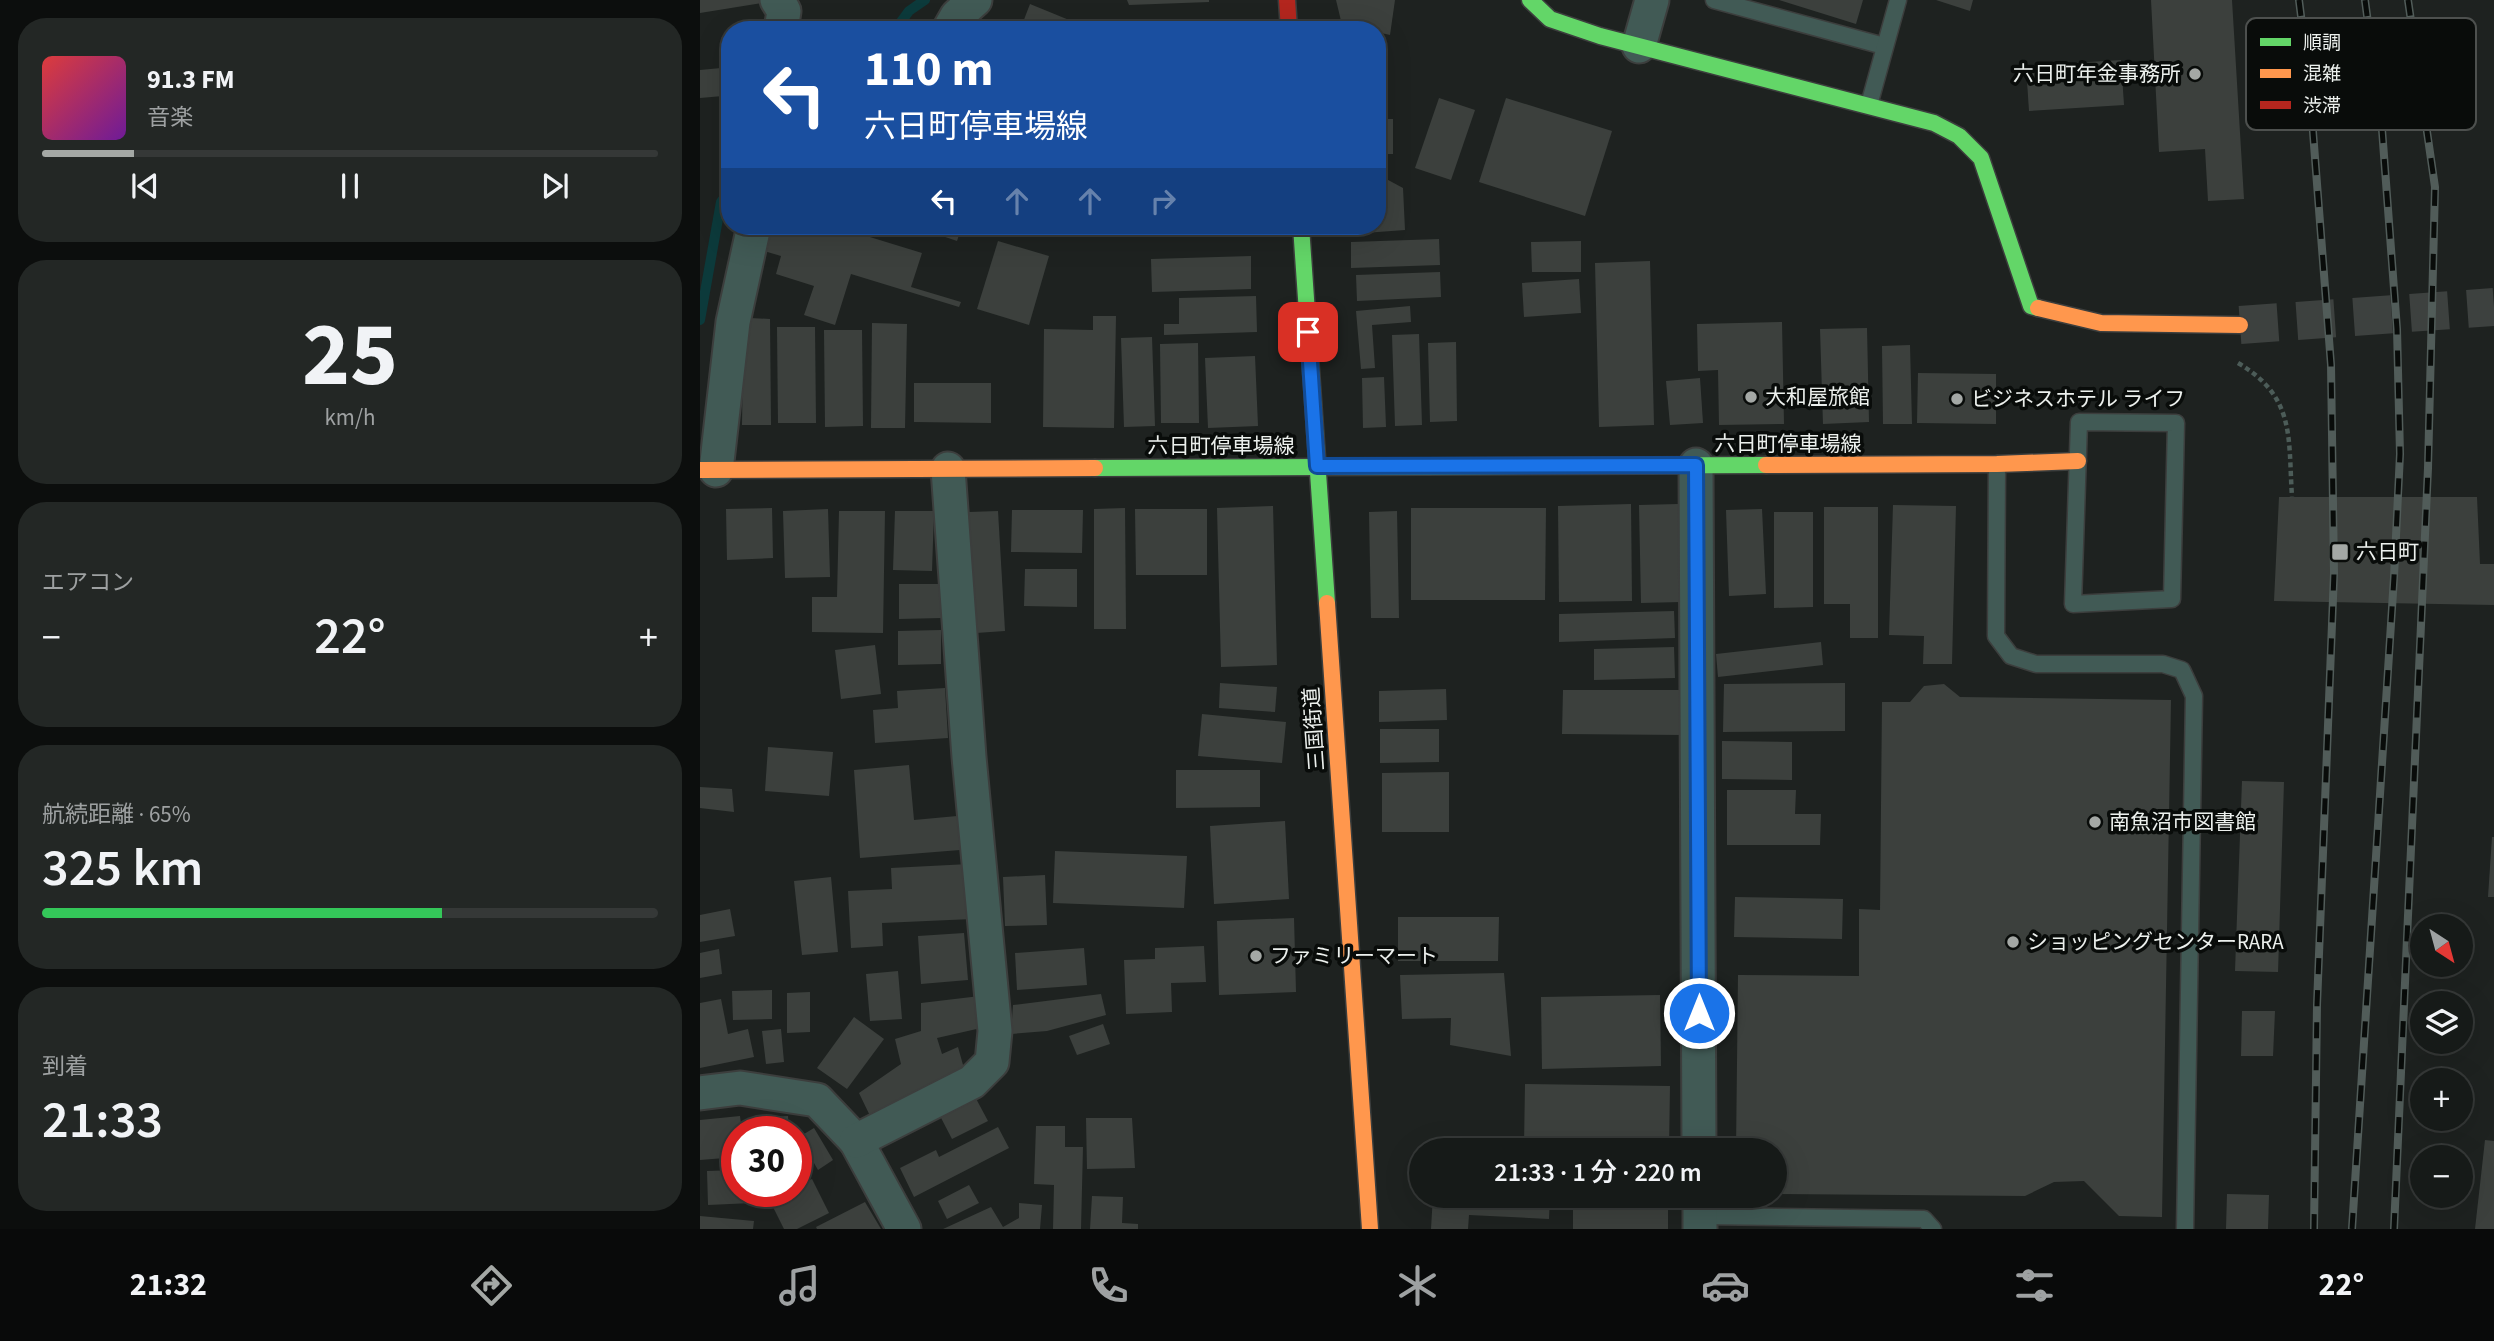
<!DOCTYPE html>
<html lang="ja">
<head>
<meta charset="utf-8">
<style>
	:root { --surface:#161a18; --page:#232725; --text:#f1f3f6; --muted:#9ea1a2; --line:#353837; --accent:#a4a8a5 }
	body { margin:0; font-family:"Source Sans 3","Noto Sans JP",sans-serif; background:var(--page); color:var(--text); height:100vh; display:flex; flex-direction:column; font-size:26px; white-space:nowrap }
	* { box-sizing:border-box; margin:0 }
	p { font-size:23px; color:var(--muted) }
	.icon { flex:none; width:38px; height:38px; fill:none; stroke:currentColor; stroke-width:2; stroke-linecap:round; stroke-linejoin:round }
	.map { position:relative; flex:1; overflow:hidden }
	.drawer { display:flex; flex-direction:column; gap:18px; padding:18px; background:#0c0e0d; width:700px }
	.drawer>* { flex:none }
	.hud { position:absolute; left:21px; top:21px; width:665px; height:214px; border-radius:28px; box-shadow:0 7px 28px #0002,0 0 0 2px var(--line); background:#1a4fa0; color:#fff; overflow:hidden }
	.needle { width:46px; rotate:144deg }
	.buttons { position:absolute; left:1710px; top:914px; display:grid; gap:14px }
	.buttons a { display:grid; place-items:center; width:63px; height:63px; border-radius:50%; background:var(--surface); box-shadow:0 7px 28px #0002,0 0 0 2px var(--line); font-size:35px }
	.speed { position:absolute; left:21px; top:1116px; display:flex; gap:14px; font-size:35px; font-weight:700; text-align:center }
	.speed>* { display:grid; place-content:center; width:91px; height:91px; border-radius:50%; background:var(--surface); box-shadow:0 7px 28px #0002,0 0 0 2px var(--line); line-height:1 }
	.speed .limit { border:10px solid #d22; background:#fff; color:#111 }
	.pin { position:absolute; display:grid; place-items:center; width:60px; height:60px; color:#fff; margin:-30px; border-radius:14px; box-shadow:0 4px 10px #0006 }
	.me { position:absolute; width:77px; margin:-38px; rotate:0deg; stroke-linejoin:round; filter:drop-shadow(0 0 5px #0008) }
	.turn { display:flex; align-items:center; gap:24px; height:147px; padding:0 28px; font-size:32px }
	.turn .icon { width:91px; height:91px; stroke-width:2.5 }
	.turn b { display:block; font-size:49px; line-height:60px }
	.lanes { display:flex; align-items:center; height:66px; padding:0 28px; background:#0003; justify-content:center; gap:35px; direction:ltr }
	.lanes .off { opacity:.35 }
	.big { font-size:52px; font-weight:600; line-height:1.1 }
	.drawer .card { flex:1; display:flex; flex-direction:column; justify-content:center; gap:10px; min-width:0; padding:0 24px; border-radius:28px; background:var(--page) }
	.drawer .dial { align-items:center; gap:0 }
	.dial b { font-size:91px; line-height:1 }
	.song { display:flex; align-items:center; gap:21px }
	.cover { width:84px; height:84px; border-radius:10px; background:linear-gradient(135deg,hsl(0 70% 55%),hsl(280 70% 35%)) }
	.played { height:7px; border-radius:4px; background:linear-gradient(90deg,var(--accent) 15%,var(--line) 15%) }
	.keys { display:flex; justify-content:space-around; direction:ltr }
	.heat { display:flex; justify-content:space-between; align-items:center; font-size:38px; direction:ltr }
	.charge { height:10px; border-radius:5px; background:linear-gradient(90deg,#34c759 65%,var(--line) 0) }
	.trip { position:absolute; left:709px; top:1138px; width:378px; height:70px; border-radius:35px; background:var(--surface); box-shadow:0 7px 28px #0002,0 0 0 2px var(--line); font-weight:600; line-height:70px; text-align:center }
	.tabs { display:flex; height:112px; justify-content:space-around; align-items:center; background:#090a0a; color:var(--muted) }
	.tabs .icon { width:49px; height:49px }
	.tabs .selected { color:var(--accent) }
	.tabs b { font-size:32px; color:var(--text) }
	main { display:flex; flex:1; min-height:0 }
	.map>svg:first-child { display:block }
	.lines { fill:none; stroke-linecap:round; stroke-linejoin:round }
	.stream { stroke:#0c3a3b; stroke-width:10 }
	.building { fill:#3c403d }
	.secondary-tunnel { stroke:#3d413f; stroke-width:38; stroke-dasharray:38 19; stroke-linecap:butt }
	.lane-casing { stroke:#3c3e3d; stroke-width:19 }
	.street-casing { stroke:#3c3e3d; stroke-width:37 }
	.fast-casing { stroke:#3c3e3d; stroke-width:19 }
	.slow-casing { stroke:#3c3e3d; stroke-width:19 }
	.jam-casing { stroke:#3c3e3d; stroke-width:19 }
	.path { stroke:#4c5c58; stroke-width:4.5; stroke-dasharray:5 3.5; stroke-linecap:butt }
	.lane { stroke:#415a55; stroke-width:16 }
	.street { stroke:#415a55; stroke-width:33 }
	.fast { stroke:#63d668; stroke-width:16 }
	.slow { stroke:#ff974d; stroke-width:16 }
	.jam { stroke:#b3261e; stroke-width:16 }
	.rail-casing { stroke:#515c59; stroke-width:8 }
	.rail { stroke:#090c0a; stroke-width:5; stroke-dasharray:16; stroke-linecap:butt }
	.route-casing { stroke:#114b97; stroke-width:18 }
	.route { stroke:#1a73e8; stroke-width:12 }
	.poi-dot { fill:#a4a8a5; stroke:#090c0a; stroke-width:2.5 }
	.labels { text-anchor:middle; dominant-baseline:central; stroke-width:7; stroke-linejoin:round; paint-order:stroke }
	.poi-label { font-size:21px; fill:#ecf0ed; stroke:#090c0a; text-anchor:start }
	.street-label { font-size:21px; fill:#ecf0ed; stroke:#090c0a }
	.key { fill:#090c0a; stroke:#4d504e; stroke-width:2 }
	.key-label { font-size:19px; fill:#ecf0ed }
</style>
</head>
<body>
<main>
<section class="drawer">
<div class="card">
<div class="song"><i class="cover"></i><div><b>91.3 FM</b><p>音楽</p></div></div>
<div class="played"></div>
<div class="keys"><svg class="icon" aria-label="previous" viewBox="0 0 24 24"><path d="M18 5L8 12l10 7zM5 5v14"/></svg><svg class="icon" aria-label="pause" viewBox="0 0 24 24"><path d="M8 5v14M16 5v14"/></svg><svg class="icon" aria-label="next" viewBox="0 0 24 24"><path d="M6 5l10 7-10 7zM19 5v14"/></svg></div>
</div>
<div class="card dial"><b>25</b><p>km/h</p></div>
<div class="card"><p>エアコン</p>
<div class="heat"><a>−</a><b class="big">22°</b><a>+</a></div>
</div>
<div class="card"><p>航続距離 · 65%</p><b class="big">325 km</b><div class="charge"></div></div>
<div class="card"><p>到着</p><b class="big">21:33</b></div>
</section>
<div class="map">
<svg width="1794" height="1229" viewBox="0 0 1794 1229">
	<rect width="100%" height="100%" fill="#1e2220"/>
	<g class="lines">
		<g class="stream">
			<path d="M195,30L209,11L225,0"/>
			<path d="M0,320L21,202L30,190"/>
		</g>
	</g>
	<g class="building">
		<path d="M0,0H62V3L0,13Z"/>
		<path d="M427,0H509V2L429,5Z"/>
		<path d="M636,0H695L690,35L677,32V30L642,25Z"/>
		<path d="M1079,0H1163L1156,24Z"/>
		<path d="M1236,0H1273L1270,11Z"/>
		<path d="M1451,0H1532L1544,199L1508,201L1505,149L1459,152Z"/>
		<path d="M330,4L374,22L371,30H320Z"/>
		<path d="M386,19L434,29V30H384Z"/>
		<path d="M537,25V30H462V27Z"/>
		<path d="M1421,60L1424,105L1329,111L1326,66Z"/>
		<path d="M21,68L23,96L0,98V70Z"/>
		<path d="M739,98L775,110L751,180L715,168Z"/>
		<path d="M806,98L912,131L885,216L779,182Z"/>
		<rect x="677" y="119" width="16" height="35"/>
		<path d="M677,174L703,188L705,230L651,234L650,226H677Z"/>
		<path d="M72,226H134L222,253L211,287L261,302L259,307L151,274L135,325L104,315L114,286L76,274L81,256L64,251Z"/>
		<path d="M213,226H262L257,241Z"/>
		<path d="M392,226H542V229L393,233Z"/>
		<path d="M739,239L740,265L651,268V242Z"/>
		<path d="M298,241L349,256L329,325L277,309Z"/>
		<path d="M881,241V272H832L831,242Z"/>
		<path d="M551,256V289L452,292L451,259Z"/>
		<path d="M950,261L954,425L899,427L895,263Z"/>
		<path d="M740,272L741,297L657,301L656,275Z"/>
		<path d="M879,279L881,313L824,317L822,283Z"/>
		<path d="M556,296L557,332L464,335V324H479V298Z"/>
		<path d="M710,306L711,322L672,325L675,368L661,369L656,311Z"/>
		<path d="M393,316H416L414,428L343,427L344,329L393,330Z"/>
		<path d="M50,318L70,319L71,425H42L43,358Z"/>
		<path d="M1082,322L1084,424L1019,425L1018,370L998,371L997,324Z"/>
		<path d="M172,323L207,324L205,428H171Z"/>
		<path d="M77,327H115L116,423H78Z"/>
		<path d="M1167,328L1169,422L1123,424L1120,329Z"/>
		<path d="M124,330H162L163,426L125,427Z"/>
		<path d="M719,334L722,425L695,426L692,335Z"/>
		<path d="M452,337L455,426L424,427L421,338Z"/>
		<path d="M756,342L757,421L730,422L728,343Z"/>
		<path d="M498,343L499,423H461L460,344Z"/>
		<path d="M1210,345L1212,424H1183L1182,346Z"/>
		<path d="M555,356L558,426L508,428L505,358Z"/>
		<path d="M1218,373L1296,374V424L1217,423Z"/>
		<path d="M684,377L686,427L663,428L662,378Z"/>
		<path d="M1000,378L1003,423L970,425L966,381Z"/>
		<path d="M214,383H291V423L214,422Z"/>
		<path d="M1579,497H1777L1780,564H1794V605L1574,601Z"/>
		<path d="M931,504L932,601L859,602L858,506Z"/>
		<path d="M978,504L981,602L941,603L939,505Z"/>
		<path d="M1193,505L1256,506L1252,664H1223L1224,636L1189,635Z"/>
		<path d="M573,506L577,665L521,667L517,508Z"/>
		<path d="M1124,507H1178V638H1150V604H1124Z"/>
		<path d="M72,508L73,558L27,560L26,509Z"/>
		<path d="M425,508L426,629H394V509Z"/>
		<path d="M711,508H846L845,600H711Z"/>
		<path d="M128,509L130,577L85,578L83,511Z"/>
		<path d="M435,509H507V575H436Z"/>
		<path d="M1062,509L1066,594L1029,596L1026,510Z"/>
		<path d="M312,510H383L382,553L311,552Z"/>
		<path d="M139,511H185L183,633L112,632V597H137Z"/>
		<path d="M195,511H234L232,571L193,570Z"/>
		<path d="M298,511L305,631L276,633L269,512Z"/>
		<path d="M697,511L699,618H671L669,512Z"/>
		<path d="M1074,512H1113V607L1074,608Z"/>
		<path d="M325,569H377V607L324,606Z"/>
		<path d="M199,584H242V618L199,619Z"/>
		<path d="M974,611L975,638L859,642V614Z"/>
		<path d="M241,630V664L198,665V631Z"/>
		<path d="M1121,642L1123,665L1018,677L1016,654Z"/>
		<path d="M175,645L181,694L141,699L135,650Z"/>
		<path d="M974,647L975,678L894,680V649Z"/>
		<path d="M520,683L577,687L575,712L519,708Z"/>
		<path d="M1145,683V731L1023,732L1024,684Z"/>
		<path d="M1244,684L1260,697L1471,700L1462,1217L1419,1216L1384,1181L1354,1182L1325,1196L1074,1194V1150H1036L1038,975L1159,976V909L1180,910L1182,702H1210L1224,686Z"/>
		<path d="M245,688L248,738L175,743L173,710L198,708L197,691Z"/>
		<path d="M746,689L747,720L679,722V691Z"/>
		<path d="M863,690H983V735L862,734Z"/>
		<path d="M502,714L586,722L582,763L498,756Z"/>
		<path d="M680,729H739V762L680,763Z"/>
		<path d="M1022,741L1092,742V780L1022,779Z"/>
		<path d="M68,747L133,752L129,796L65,791Z"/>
		<path d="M209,765L214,820L257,816L260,850L160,858L154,770Z"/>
		<path d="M476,770H560V807L476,808Z"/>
		<path d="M749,772V832H682V773Z"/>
		<path d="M1542,781L1584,782L1578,972L1535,971Z"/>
		<path d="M0,787L32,789L34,812L0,808Z"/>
		<path d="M1027,790H1096L1095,814H1121L1120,845H1027Z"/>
		<path d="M585,821L589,899L514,904L510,826Z"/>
		<path d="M1792,837H1794V897H1788Z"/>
		<path d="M355,851L487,856L484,908L353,903Z"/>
		<path d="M269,864L272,919L182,923L183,946L151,948L148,891L192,889L191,868Z"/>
		<path d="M345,875L347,925L305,926L303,877Z"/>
		<path d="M131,877L138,952L102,955L94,881Z"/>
		<path d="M1035,897L1143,899L1142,939L1034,937Z"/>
		<path d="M30,909L35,936L0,942V915Z"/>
		<path d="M698,917H799L798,961H698Z"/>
		<path d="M594,918L596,992L519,995L517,921Z"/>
		<path d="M264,933L268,980L221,984L218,936Z"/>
		<path d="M504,946L506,982L471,983L472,1012L426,1014L424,960L455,959V948Z"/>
		<path d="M384,948L387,985L317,990L315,953Z"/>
		<path d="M19,949L22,974L0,978V953Z"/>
		<path d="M198,971L202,1019L170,1021L166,974Z"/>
		<path d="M804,973L811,1056L750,1045L751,1018L702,1019L700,975Z"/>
		<path d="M72,990V1019L33,1020L32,991Z"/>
		<path d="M110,992V1032L87,1033V993Z"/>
		<path d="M401,994L406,1015L347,1031L311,1034L313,1005Z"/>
		<path d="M960,995L961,1066L842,1069L841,997Z"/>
		<path d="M280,996L281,1028L237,1038L242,1054L258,1047L265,1072L172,1120L159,1093L201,1064L195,1039L221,1031V1003Z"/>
		<path d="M21,999L28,1034L48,1029L54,1057L0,1068V1003Z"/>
		<path d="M1542,1011H1575L1573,1056H1541Z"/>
		<path d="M154,1017L184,1039L147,1089L117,1068Z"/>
		<path d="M403,1024L410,1044L377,1055L369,1036Z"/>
		<path d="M81,1029L84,1062L66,1064L62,1031Z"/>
		<path d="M825,1084L970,1086L969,1150H874V1145H824Z"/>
		<path d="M273,1093L288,1121L252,1139L238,1112Z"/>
		<path d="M40,1116L42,1132H37V1157L0,1160V1120Z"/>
		<path d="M88,1116L89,1132H55L54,1118Z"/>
		<path d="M386,1118H432L435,1168L387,1169Z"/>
		<path d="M336,1126H365V1147H383L381,1229H353L354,1185L334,1184Z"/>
		<path d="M298,1127L309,1148L214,1197L200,1168L236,1150L239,1157Z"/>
		<path d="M114,1128L133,1160L118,1170L99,1137Z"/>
		<path d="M1785,1140L1794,1141V1229H1775Z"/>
		<path d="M37,1170V1192H51L52,1203L8,1205L7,1171Z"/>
		<path d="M112,1179L129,1213L97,1229H84L69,1199L85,1192H96V1186Z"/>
		<path d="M269,1185L279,1203L247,1219L238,1201Z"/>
		<path d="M1527,1194L1569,1195L1568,1229H1526Z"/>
		<path d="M733,1195H850L849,1219L769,1215L768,1229H731Z"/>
		<rect x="873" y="1195" width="95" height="34"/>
		<path d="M392,1196L423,1197L422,1223L438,1224V1229H390Z"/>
		<path d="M165,1202L181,1229H117L116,1227Z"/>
		<path d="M319,1203L342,1205L340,1229H243L291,1207L303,1227L319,1218Z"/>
		<path d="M0,1216L54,1221L53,1229H0Z"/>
	</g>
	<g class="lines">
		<path class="secondary-tunnel" d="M1540,325L1794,307"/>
		<defs>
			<g id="lane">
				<path d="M1014,0L1184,46"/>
				<path d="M1169,105L1198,0"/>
				<path d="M1379,422L1476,423L1472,599L1373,604Z"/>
				<path d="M1297,464L1296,636L1311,656L1336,664H1463L1482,670L1494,696L1485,1229"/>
				<path d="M1000,1216L1224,1219L1233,1229"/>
			</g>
			<g id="street">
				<path d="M77,0L84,11L81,30"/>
				<path d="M249,30L257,16L275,0"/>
				<path d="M939,46L952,0"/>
				<path d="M996,465L999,1150"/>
				<path d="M16,470L33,322L54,226"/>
				<path d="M0,1093L40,1088L117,1100L156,1141L204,1229"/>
				<path d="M156,1141L272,1082L292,1062L295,1031L269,757L248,469"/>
				<path d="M1000,1195V1229"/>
			</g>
			<g id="fast">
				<path d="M830,0L850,19L900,36L1234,123L1259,136L1281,158L1331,306L1338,308"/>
				<path d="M601,226L627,603"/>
				<path d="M395,468L1066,465"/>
			</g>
			<g id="slow">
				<path d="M1338,308L1401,323L1540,325"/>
				<path d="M1066,465L1297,464L1378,461"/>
				<path d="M0,470L395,468"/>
				<path d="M627,603L670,1229"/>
			</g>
			<path id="jam" d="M587,0L589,30"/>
		</defs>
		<use href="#lane" class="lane-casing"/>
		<use href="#street" class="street-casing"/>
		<use href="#fast" class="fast-casing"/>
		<use href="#slow" class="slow-casing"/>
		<use href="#jam" class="jam-casing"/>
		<path class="path" d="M1538,363C1596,397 1588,438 1592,497"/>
		<use href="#lane" class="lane"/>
		<use href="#street" class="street"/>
		<use href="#fast" class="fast"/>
		<use href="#slow" class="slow"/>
		<use href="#jam" class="jam"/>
		<defs>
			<g id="rail">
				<path d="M1599,0L1609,80L1631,365L1634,573L1617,1005L1614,1229"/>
				<path d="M1652,1229L1694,577L1700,454L1697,329L1682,129L1665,0"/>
				<path d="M1694,1229L1728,468L1735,187L1708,0"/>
			</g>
		</defs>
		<use href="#rail" class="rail-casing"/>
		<use href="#rail" class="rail"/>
	</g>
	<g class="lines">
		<defs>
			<path id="route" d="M608,332L617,466L996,465L999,1013"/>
		</defs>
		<use href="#route" class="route-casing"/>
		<use href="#route" class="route"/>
	</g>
	<g class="poi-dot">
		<circle cx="1495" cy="74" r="7"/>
		<circle cx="1051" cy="397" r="7"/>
		<circle cx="1257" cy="399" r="7"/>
		<rect x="1631" y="543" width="18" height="18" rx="3.5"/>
		<circle cx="1395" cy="822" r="7"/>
		<circle cx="1313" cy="942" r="7"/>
		<circle cx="556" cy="956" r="7"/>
	</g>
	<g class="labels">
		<g class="poi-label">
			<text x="1481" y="74" text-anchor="end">六日町年金事務所</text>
			<text x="1065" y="397">大和屋旅館</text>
			<text x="1271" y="399">ビジネスホテル ライフ</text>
			<text x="1656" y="552">六日町</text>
			<text x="1409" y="822">南魚沼市図書館</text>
			<text x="1327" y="942">ショッピングセンターRARA</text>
			<text x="570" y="956">ファミリーマート</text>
		</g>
		<g class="street-label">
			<text x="1088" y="444">六日町停車場線</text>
			<text x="521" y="446">六日町停車場線</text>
			<text transform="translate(614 729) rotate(-94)">三国街道</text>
		</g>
	</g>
	<rect x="1546" y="18" width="230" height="112" rx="10" class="key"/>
	<rect x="1560" y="38" width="31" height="8" fill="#63d668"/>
	<rect x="1560" y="69" width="31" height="9" fill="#ff974d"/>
	<rect x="1560" y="101" width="31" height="8" fill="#b3261e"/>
	<g class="key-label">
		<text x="1603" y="49">順調</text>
		<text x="1603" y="80">混雑</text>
		<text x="1603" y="112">渋滞</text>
	</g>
</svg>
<div class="buttons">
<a><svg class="needle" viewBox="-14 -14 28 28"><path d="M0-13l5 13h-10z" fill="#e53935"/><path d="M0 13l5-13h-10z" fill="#9ea1a2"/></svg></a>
<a><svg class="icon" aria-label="layers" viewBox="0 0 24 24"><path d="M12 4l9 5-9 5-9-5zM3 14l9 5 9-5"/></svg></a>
<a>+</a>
<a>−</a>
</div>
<div class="speed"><div class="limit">30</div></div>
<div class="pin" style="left:608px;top:332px;background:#d93025"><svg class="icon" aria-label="arrive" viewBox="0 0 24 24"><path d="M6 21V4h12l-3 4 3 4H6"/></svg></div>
<svg class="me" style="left:999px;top:1013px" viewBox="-20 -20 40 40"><circle r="17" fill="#1a73e8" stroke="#fff" stroke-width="3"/><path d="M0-11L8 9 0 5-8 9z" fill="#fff"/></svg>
<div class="trip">21:33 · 1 分 · 220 m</div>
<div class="hud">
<div class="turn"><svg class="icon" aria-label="left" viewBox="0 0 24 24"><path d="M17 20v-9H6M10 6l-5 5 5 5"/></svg><div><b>110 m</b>六日町停車場線</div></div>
<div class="lanes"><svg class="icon" aria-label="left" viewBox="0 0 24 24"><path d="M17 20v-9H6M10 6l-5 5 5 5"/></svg><svg class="icon off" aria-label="ahead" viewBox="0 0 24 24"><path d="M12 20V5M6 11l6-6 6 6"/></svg><svg class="icon off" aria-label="ahead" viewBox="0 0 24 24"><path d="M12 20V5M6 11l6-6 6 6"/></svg><svg class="icon off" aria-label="right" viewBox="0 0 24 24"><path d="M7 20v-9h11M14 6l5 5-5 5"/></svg></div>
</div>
</div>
</main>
<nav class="tabs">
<b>21:32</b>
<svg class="icon selected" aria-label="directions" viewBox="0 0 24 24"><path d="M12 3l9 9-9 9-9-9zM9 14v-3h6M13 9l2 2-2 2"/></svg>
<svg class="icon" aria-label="music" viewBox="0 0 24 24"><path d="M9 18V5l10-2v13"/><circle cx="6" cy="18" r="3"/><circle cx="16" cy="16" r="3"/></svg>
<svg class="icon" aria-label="phone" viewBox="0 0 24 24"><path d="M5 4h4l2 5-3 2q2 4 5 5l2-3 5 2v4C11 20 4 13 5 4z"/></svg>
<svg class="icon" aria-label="climate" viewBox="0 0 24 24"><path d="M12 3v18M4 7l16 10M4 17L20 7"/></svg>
<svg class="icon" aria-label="car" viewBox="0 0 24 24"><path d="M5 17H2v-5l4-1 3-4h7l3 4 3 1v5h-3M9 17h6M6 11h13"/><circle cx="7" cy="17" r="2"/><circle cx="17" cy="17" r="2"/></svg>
<svg class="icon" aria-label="filters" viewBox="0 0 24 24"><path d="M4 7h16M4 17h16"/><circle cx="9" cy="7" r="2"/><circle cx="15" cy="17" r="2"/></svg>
<b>22°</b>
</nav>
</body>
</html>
